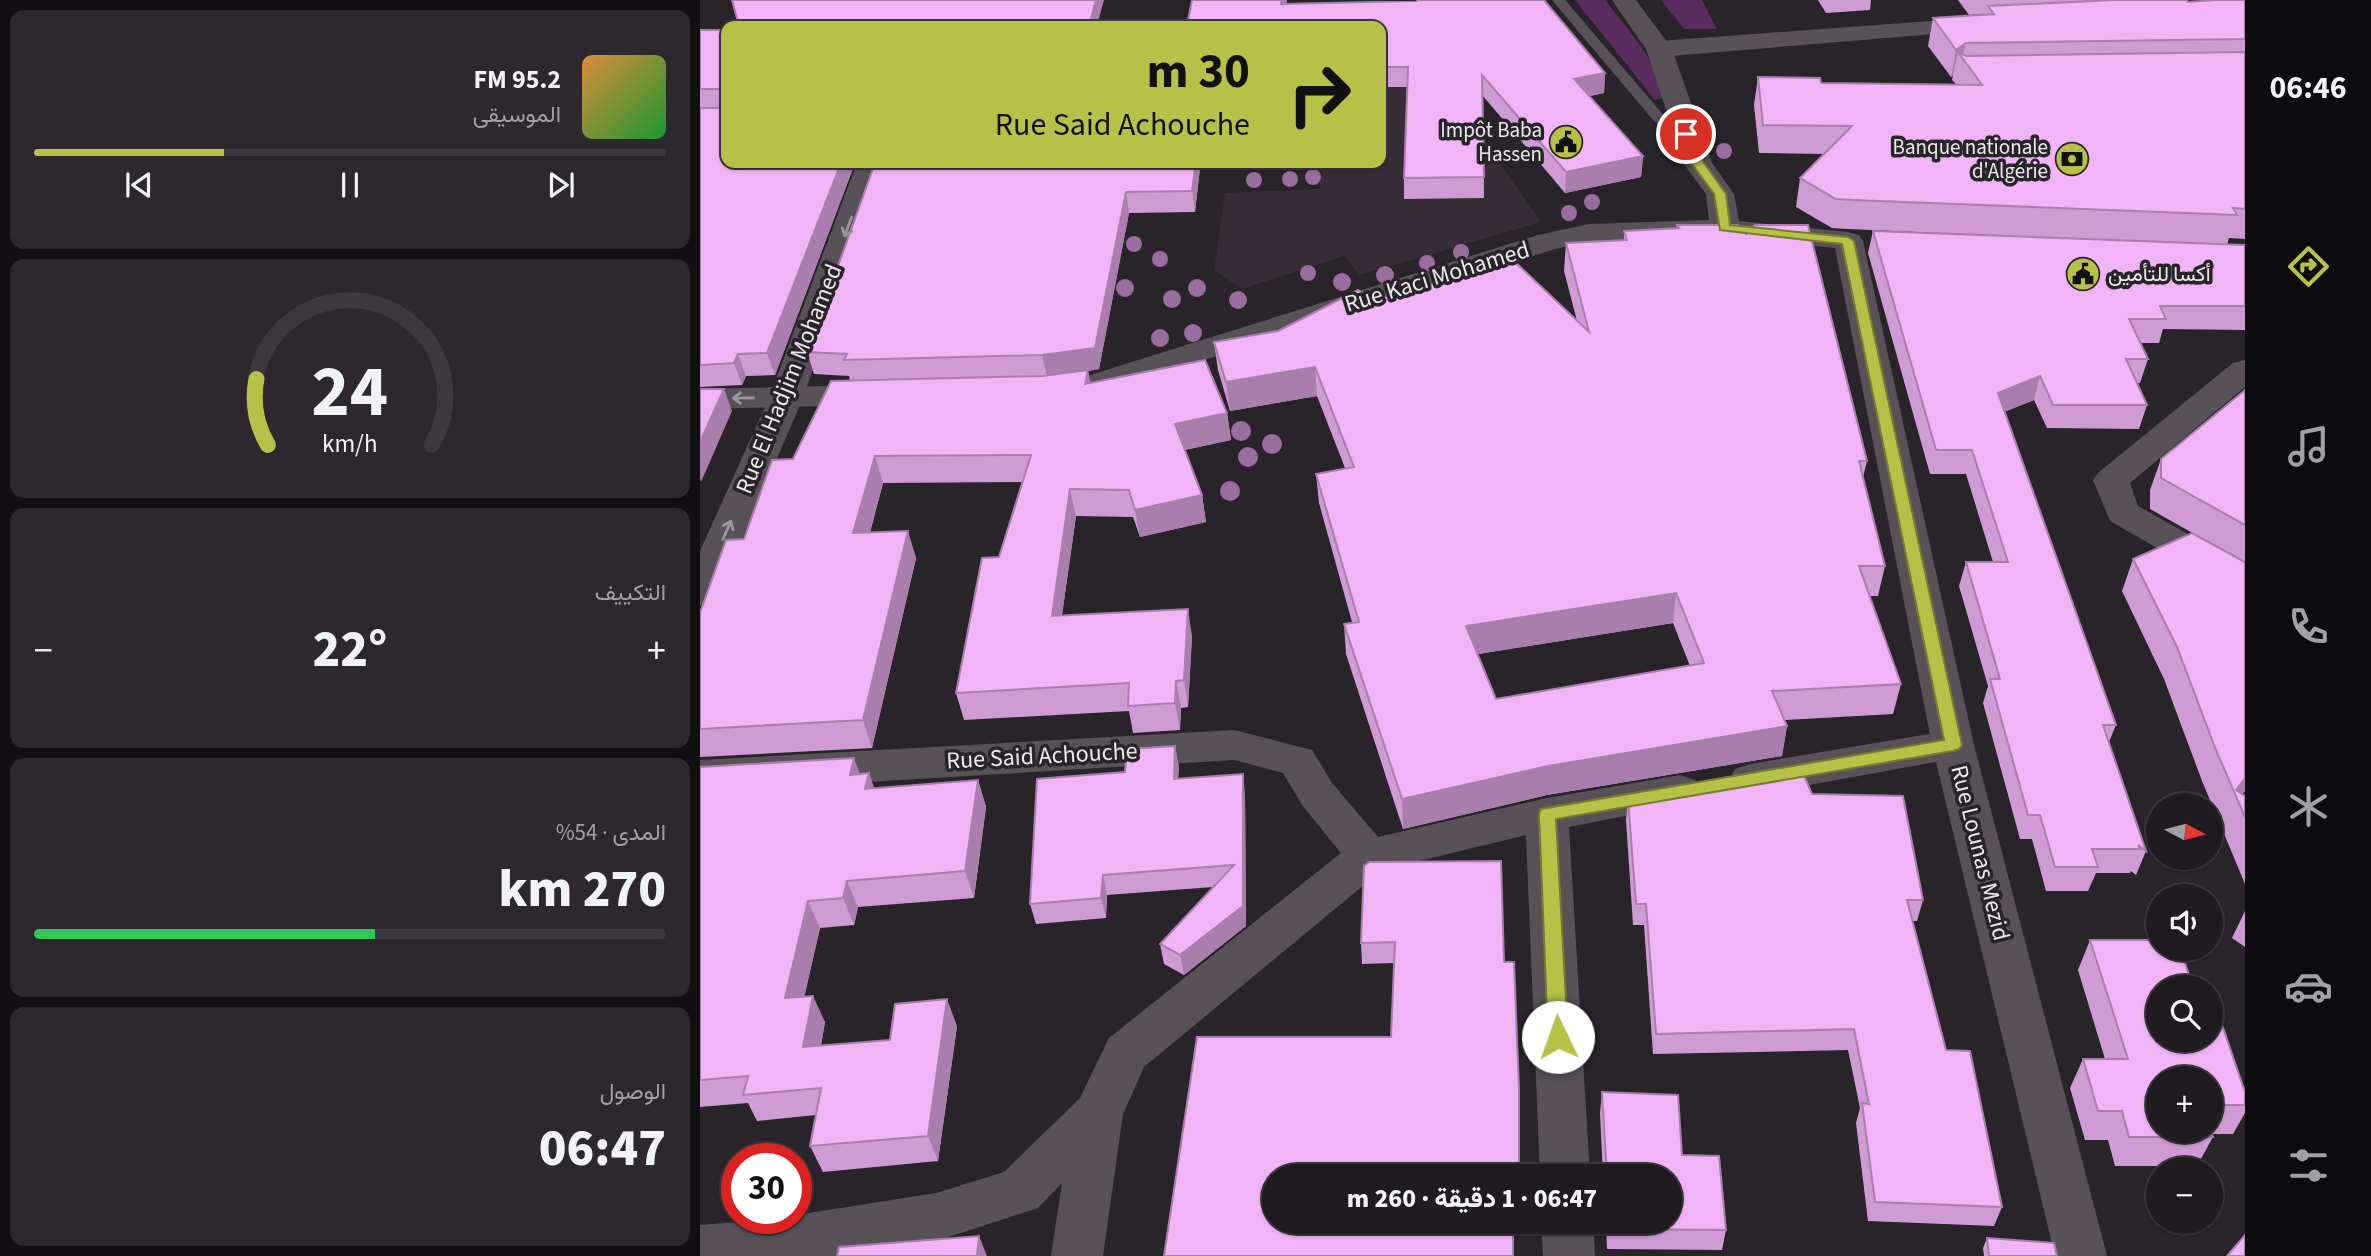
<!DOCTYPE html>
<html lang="ar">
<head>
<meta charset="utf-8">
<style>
	:root { --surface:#1f1b20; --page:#2c282d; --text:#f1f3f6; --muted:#a1a1a5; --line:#3c393e; --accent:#b7c148 }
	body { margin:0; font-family:"Source Sans 3",Vazirmatn,sans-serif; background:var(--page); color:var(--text); direction:rtl; height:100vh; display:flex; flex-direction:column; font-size:26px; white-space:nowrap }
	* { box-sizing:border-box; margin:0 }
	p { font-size:23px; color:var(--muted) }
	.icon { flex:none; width:38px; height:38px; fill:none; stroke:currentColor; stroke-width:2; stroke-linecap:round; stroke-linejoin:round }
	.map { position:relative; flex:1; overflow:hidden; direction:ltr }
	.panel { display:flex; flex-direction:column; gap:10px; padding:10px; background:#110f12; width:700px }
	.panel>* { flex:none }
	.banner { position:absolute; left:21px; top:21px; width:665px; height:147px; border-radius:14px; box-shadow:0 2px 5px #0004,0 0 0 2px var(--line); direction:rtl; background:#b7c148; color:#111; overflow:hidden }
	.needle { width:46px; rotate:97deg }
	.controls { position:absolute; left:1446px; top:793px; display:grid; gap:14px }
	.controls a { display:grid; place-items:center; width:77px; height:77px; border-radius:50%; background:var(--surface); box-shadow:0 2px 5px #0004,0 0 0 2px var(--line); font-size:35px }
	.speed { position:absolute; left:21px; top:1143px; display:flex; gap:14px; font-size:35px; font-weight:700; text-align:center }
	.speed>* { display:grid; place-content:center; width:91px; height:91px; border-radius:50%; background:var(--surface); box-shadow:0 2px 5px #0004,0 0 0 2px var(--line); line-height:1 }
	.speed .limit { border:10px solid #d22; background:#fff; color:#111 }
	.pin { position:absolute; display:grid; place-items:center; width:60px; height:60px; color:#fff; margin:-30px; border:4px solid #fff; border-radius:50%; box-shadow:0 2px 7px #0007 }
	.me { position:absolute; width:77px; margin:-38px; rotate:357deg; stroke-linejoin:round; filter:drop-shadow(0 0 5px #0008) }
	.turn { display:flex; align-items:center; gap:24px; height:147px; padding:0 21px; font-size:32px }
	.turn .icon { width:91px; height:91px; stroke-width:2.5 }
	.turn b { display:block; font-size:49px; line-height:60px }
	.big { font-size:52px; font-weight:800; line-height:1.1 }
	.panel .widget { flex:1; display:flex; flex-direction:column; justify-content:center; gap:10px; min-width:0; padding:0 24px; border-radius:14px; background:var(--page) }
	.panel .dial { align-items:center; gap:0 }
	.dial svg { height:182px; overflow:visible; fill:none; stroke:var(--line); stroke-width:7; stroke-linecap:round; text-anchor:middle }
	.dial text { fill:var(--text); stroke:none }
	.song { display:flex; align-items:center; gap:21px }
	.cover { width:84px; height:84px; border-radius:10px; background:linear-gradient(135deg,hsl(30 70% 55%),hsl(130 70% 35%)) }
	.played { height:7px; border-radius:4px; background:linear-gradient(90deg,var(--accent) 30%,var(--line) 30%) }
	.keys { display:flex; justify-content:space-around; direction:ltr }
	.heat { display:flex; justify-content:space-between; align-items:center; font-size:38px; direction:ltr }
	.charge { height:10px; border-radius:5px; background:linear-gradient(90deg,#34c759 54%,var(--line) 0) }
	.trip { position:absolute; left:562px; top:1164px; width:420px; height:70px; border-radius:35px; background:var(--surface); box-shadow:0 2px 5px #0004,0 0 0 2px var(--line); font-weight:800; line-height:70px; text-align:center; direction:rtl }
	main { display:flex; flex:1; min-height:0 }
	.dock { display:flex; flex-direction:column; width:126px; justify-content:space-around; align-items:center; background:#0c0b0d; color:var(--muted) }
	.dock .icon { width:49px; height:49px }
	.dock .selected { color:var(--accent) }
	.dock b { font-size:32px; color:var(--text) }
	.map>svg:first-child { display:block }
	.built { fill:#362d37 }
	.green { fill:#5a2d5e }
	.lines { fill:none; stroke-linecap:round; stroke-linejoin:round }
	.lane { fill:#585258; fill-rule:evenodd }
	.street { fill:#585258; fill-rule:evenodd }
	.secondary { fill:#585258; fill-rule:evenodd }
	.tree { fill:#9a6d9f }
	.wall { fill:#cf9bd4; fill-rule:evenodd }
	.shaded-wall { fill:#a97ead }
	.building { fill:#f1b4f7; stroke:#a97ead; stroke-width:2; fill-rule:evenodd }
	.oneway { stroke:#9a969b }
	.route { fill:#b7c148; stroke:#777d2f; stroke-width:2 }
	.labels { text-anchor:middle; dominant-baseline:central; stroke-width:7; stroke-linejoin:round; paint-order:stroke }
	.far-poi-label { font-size:21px; fill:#ebe8ec; stroke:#29242a; text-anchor:end }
	.street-label { font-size:24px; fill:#ebe8ec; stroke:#29242a }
</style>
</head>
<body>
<main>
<nav class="dock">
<b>06:46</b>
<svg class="icon selected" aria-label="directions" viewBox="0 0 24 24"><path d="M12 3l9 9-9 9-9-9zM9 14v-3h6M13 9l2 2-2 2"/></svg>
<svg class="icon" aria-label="music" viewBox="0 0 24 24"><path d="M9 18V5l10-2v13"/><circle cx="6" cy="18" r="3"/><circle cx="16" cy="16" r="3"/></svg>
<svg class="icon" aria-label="phone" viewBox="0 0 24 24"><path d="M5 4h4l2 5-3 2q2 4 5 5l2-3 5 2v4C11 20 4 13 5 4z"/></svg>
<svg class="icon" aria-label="climate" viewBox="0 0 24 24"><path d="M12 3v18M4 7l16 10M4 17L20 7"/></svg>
<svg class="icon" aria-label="car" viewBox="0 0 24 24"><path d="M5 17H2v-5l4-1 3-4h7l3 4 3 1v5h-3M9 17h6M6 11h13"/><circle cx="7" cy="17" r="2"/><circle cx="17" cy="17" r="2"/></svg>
<svg class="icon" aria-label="filters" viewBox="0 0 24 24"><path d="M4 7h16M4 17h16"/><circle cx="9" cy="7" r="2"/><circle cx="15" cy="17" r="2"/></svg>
</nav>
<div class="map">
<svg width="1545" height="1256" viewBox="0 0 1545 1256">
	<rect width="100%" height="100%" fill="#29242a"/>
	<path class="built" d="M690,23L774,126L841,222L660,275L644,256L542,289L514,270L525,193L620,189L622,163H681V26Z"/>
	<g class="green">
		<path d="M875,0H905C924,26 963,66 963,98L955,100Z"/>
		<path d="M961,0H1002L1017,29H984Z"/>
	</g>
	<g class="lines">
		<path class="lane" d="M852,0H865L996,153V159H986Z"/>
		<g class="street">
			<path d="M1285,17L1294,19L1297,24L1294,29L959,57L950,54L946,49L950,44L959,41Z"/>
			<path d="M157,163H185L103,398L19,593L13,602L0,606V551L69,398Z"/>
			<path d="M1545,360V387L1430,483L1438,506L1545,566V595L1532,591L1410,521L1393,480L1399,472L1533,363Z"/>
			<path d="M534,730L612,750L632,783L678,837L847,798L980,775L995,780L1001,791L995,802L869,827L890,1176H840L826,835L682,870L444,1067L423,1114L403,1256H351L362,1183L338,1208L236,1241L148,1256H0V1225L96,1218V1215L236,1193L304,1172L380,1098L409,1038L641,853L602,805L583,773L534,760L0,792V760Z"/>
			<path d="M1253,730L1268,734L1274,745L1268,756L1050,796L1035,791L1029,780L1035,769L1050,764Z"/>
			<path d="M841,1222H893L895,1256H843Z"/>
		</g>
		<g class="secondary">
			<path d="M912,0H936L972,49L1012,163L1034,194L1039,221L1148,232L1159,235L1163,241L1274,745L1407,1256H1355L1232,745L1135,248L1025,237L889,242L855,249L406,391L357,399L345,396L340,389L345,382L390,375L838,235L889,224L1009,220L1006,194L984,164L946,49Z"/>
			<path d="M174,385L186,388L191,395L186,402L174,405L0,409V389Z"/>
		</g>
	</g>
	<g class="tree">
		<circle cx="1024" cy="151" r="8"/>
		<circle cx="613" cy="177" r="8"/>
		<circle cx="590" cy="179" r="8"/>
		<circle cx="554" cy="180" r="8"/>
		<circle cx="892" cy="202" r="8"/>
		<circle cx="869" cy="213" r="8"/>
		<circle cx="434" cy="244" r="8"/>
		<circle cx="761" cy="252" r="8"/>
		<circle cx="460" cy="259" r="8"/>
		<circle cx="727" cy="263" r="8"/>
		<circle cx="608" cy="273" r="8"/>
		<circle cx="685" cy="275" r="9"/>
		<circle cx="642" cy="282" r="9"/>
		<circle cx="425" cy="288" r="9"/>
		<circle cx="497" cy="288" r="9"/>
		<circle cx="472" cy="299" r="9"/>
		<circle cx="538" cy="300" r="9"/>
		<circle cx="493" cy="333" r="9"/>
		<circle cx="460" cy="338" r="9"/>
		<circle cx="541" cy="431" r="10"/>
		<circle cx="572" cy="444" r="10"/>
		<circle cx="548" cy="457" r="10"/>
		<circle cx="530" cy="491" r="10"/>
	</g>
	<g class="wall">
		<path d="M492,0H587L586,4L717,1V0H844L905,73L904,93L890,96L943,156L941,177L865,193L783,96L784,198L704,199V178L707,87H681V26H487Z"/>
		<path d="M1118,0H1171L1170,10L1126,13Z"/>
		<path d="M1258,0H1486L1488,2L1545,0V239L1529,238L1527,245H1545V330L1463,329L1459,343H1440L1448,359L1440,383H1437L1447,405L1439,429L1347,428L1334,400L1304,412L1416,725L1409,742L1446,851L1436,875L1431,871L1430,873H1396L1388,891H1346L1332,839H1320L1283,703L1288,686L1259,586L1266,562H1293L1266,474H1230L1168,253L1173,231L1455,242L1148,229L1132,228L1096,207L1100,178L1124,154L1059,153L1054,105L1058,77L1121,83L1256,84L1252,80L1253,75L1251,77L1228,46L1233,18L1286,15V14L1269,15Z"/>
		<path d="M0,30H26V163H155L75,375L46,376L42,385L0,387Z"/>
		<path d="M175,163H605V166L500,168L495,212L429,213L399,369L388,371L390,383L527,413L531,440L485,450L502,495L506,522L440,537L433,517L376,516L362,615L492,636L488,707L481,708L480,730L433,733L429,711L264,720L256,693L322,482L183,483L170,533L216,558L172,748L0,757V613L93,459L150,381L149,376L114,374L107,352Z"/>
		<path d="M977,225L1167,461L1163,477L1185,566L1178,596H1170L1201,684L1193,714L1085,720L1087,726L1082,756L847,795L703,829L646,654L644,624L652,622L619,503L616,474L645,468L617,396L530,411L518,370L514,342L578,331L674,300L689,298L877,321L864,271L866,243L924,240V231L976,228ZM973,623L990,666L796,699L778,654Z"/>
		<path d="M1545,390V791L1542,794L1545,796V884L1502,781L1464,679L1422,591L1433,559L1496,535L1450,509V490L1461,459Z"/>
		<path d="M479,766L478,778L545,794L546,926L484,975L464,964L460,944L513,887L407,895L406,918L336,924L330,904L425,772Z"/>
		<path d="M0,767L160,774L169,773L174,788L278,780L286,807L274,898L158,907L154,925L120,928L104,997L125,1022L121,1046L190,1040L257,1026L238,1161L123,1172L110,1146L116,1115L57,1121L48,1103L0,1107Z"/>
		<path d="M1112,794L1223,900L1217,921H1213L1246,1050L1302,1207L1294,1226L1168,1221L1156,1123L1160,1108L1148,1050L953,1054L944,925H933L926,820L928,799Z"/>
		<path d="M664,866L804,962L574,1176L691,1037L694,963L662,964L661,943Z"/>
		<path d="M1545,911V947L1532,938Z"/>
		<path d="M1390,940L1458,987L1545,1092V1113L1533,1134H1512L1513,1137L1497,1166H1415L1408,1140H1385L1370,1088L1383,1059H1405L1378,970ZM1510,1078V1130H1458Z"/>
		<path d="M902,1092L982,1155L1026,1230L1022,1250L907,1249L906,1222H970V1176H903L900,1113Z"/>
		<path d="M1287,1238L1357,1256H1284L1283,1248Z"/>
	</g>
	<g class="shaded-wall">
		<path d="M396,0H404L397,26H389Z"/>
		<path d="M582,0H587L583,24L581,4Z"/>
		<path d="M1266,43L1262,58L1258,52L1253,75L1251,77L1256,50Z"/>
		<path d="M905,73L904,93L874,99V79Z"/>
		<path d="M943,156L941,177L865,193L866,172Z"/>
		<path d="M141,163H155L75,375L67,353Z"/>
		<path d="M496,163H499L500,168L495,212L492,191Z"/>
		<path d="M426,192L429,213L399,369L388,371L393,397L347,377L342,355Z"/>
		<path d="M38,354L46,376L42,385L34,363Z"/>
		<path d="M615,367L617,396L530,411L526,382Z"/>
		<path d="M1340,376L1334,400L1291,417L1298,393Z"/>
		<path d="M24,389L32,411L1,482L0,478V442Z"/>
		<path d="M527,413L531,440L479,451L475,424Z"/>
		<path d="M175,456L183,483L162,561L153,533Z"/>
		<path d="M370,489L376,516L358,643L352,616Z"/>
		<path d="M502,495L506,522L440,537L435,510Z"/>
		<path d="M208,531L216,558L172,748L163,720Z"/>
		<path d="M976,593L973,623L766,656V626Z"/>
		<path d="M488,609L492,636L488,707L484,680Z"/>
		<path d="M476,681L481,708L480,730L475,703Z"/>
		<path d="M1087,726L1082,756L847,795L703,829L702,799L848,766Z"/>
		<path d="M475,746L479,766L477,799L474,779Z"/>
		<path d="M154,758L164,785L150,775Z"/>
		<path d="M169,773L178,800L165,789Z"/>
		<path d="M543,774L545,794L546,926L484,975L480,955L543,906Z"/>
		<path d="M1545,778V791L1538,800L1536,790Z"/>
		<path d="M278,780L286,807L274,898L265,871Z"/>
		<path d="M403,875L407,895L406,918L401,898Z"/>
		<path d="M147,881L158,907L154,925L143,898Z"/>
		<path d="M108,901L120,928L98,1025L85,998Z"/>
		<path d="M113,996L125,1022L116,1073L103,1047Z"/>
		<path d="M247,999L257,1026L238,1161L228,1136Z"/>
		<path d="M279,1236L287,1256H277Z"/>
	</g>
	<g class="building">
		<path d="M32,0H396L389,26H39Z"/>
		<path d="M492,0H582L581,4L717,1V0H844L905,73L874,79L943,156L866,172L782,75L784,177L704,178L708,67H681V26H487Z"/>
		<path d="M1414,0H1486L1488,2L1515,0H1545V39L1266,43L1256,50L1233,18L1294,14L1288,6Z"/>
		<path d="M0,30H26V163H141L67,353L38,354L34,363L0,365V108H21V89H0Z"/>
		<path d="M1258,52L1266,56L1545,52V209L1533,208L1537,215L1153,200L1136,199L1100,178L1152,126L1063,125L1058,77L1120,78L1121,83L1282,85Z"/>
		<path d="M175,163H496L492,191L426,192L395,348L342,355L144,360L147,354L107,352Z"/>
		<path d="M977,225H1038L1046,234L1055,225H1108L1167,461H1159L1185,566H1159L1201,684L1072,691L1087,726L848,766L702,799L644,624L659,622L616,474L654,467L615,367L526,382L514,342L578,331L658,290L674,300L684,294L689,298L812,259L889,332L866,243L927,240L924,231L979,228ZM976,593L1004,663L796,699L766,626Z"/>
		<path d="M1173,231L1545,245V306H1460L1466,319H1429L1448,359H1426L1447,405H1353L1340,376L1298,393L1416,725H1403L1446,851L1438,845L1440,849H1392L1398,867H1355L1340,815H1328L1290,679H1300L1266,562H1308L1272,450H1236Z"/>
		<path d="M505,360L527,413L475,424L502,495L435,510L429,490L370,489L352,616L488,609L484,680L476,681L475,703L428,706L429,683L256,693L282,558L299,557L331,455L175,456L153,533L208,531L163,720L0,729V613L26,540L44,539L72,460L93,459L131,381L342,376L388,370L385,384Z"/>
		<path d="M0,389H24L0,442Z"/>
		<path d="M1545,390V525L1461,478V459Z"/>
		<path d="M1492,533L1545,562V778L1536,790L1545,796V817L1516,750L1477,647L1433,559Z"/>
		<path d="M475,746L474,779L543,774V906L480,955L460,944L534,865L403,875L401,898L330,904L337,779L425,772L427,749Z"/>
		<path d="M154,758L150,775L169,773L165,789L278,780L265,871L147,881L143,898L108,901L85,998L113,996L103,1047L190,1040L195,1004L247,999L228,1136L110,1146L121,1088L43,1095L48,1076L0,1080V767Z"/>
		<path d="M1101,769L1112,794L1203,796L1223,900H1207L1246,1050L1270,1051L1302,1207L1175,1202L1162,1103L1169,1104L1154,1029L956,1034L946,904H936L928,799Z"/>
		<path d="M801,861L804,962H814L819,1089V1176H574V1222H813V1256H464L497,1037H691L695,942L661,943L664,866L669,862Z"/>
		<path d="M1390,940H1458V948H1480L1493,987H1458V1040H1510V1013H1518L1545,1092V1105H1510V1078H1458V1130H1510L1513,1137H1429L1422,1111H1398L1383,1059H1428Z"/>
		<path d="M902,1092L978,1095L982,1155L1019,1156L1026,1230L910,1229L909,1222H970V1176H907Z"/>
		<path d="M1545,1235V1256H1527Z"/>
		<path d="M279,1236L277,1256H137L139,1247Z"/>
		<path d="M1287,1238L1354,1243L1357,1256H1289Z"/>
	</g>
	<defs><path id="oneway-shaft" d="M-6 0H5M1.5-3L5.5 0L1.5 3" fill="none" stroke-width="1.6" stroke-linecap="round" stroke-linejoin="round" transform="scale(1.75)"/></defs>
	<g class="oneway">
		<use href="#oneway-shaft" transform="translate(148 227) rotate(110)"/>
		<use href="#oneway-shaft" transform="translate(43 398) rotate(179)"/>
		<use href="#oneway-shaft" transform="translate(27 530) rotate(-66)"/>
	</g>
	<path class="route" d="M982,132H990L1004,163L1026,194L1030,225L1148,237L1154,241L1262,745L1259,749L1253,751L856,819L868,1037L865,1043L858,1045L851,1043L848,1037L839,814L841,809L1244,740L1142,244L1020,230L1014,194L992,164L981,134Z"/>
	<defs>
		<symbol id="civic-disc" viewBox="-11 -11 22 22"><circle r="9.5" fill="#b7c148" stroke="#29242a"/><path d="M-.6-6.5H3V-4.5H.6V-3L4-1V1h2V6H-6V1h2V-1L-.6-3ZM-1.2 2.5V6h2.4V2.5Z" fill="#111"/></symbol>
		<symbol id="bank-disc" viewBox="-11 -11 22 22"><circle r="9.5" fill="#b7c148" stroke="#29242a"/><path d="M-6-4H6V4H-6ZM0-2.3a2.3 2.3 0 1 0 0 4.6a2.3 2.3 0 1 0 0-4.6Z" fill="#111"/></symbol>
	</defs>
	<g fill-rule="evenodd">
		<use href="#civic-disc" x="847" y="123" width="38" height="38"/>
		<use href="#bank-disc" x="1353" y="140" width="38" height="38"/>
		<use href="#civic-disc" x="1364" y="255" width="38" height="38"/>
	</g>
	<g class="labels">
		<g class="far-poi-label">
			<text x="842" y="130">Impôt Baba<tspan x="842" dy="24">Hassen</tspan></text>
			<text x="1348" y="147">Banque nationale<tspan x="1348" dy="24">d'Algérie</tspan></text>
			<text x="1408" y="274" text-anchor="start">أكسا للتأمين</text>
		</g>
		<g class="street-label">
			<text transform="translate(737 277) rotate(-17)">Rue Kaci Mohamed</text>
			<text transform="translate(89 379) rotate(-68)">Rue El Hadjim Mohamed</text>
			<text transform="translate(342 756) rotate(-3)">Rue Said Achouche</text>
			<text transform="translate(1280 853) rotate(76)">Rue Lounas Mezid</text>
		</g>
	</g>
</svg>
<div class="controls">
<a><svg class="needle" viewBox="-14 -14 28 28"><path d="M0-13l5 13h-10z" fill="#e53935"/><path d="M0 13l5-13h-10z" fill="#a1a1a5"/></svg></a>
<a><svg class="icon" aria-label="sound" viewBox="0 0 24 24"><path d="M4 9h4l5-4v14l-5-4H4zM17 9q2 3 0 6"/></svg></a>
<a><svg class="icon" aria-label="search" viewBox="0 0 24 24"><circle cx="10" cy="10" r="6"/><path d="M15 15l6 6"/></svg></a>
<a>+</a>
<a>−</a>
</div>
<div class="speed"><div class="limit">30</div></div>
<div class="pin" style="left:986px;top:134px;background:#d93025"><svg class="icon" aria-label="arrive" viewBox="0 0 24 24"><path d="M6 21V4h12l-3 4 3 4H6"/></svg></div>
<svg class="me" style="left:858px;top:1037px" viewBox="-20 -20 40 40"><circle r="19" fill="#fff"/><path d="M0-13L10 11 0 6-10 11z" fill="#b7c148"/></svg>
<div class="trip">06:47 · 1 دقيقة · 260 m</div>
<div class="banner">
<div class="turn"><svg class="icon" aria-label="right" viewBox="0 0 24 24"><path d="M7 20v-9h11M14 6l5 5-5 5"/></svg><div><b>30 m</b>Rue Said Achouche</div></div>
</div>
</div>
<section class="panel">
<div class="widget">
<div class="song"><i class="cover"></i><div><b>95.2 FM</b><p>الموسيقى</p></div></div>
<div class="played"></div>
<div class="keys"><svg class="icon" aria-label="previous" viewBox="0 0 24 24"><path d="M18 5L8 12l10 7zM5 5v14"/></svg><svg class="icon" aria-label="pause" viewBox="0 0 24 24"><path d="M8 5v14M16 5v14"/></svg><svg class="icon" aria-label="next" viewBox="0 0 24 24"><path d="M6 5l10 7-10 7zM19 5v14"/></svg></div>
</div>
<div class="widget dial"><svg viewBox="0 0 100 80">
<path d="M14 69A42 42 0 1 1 86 69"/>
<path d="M14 69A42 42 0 0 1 9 40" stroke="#b7c148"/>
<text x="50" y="56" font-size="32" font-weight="700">24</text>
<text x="50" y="72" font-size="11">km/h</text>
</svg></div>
<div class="widget"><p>التكييف</p>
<div class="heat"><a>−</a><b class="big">22°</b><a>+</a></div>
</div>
<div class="widget"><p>المدى · 54%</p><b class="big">270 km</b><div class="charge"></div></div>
<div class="widget"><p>الوصول</p><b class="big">06:47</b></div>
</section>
</main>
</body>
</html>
